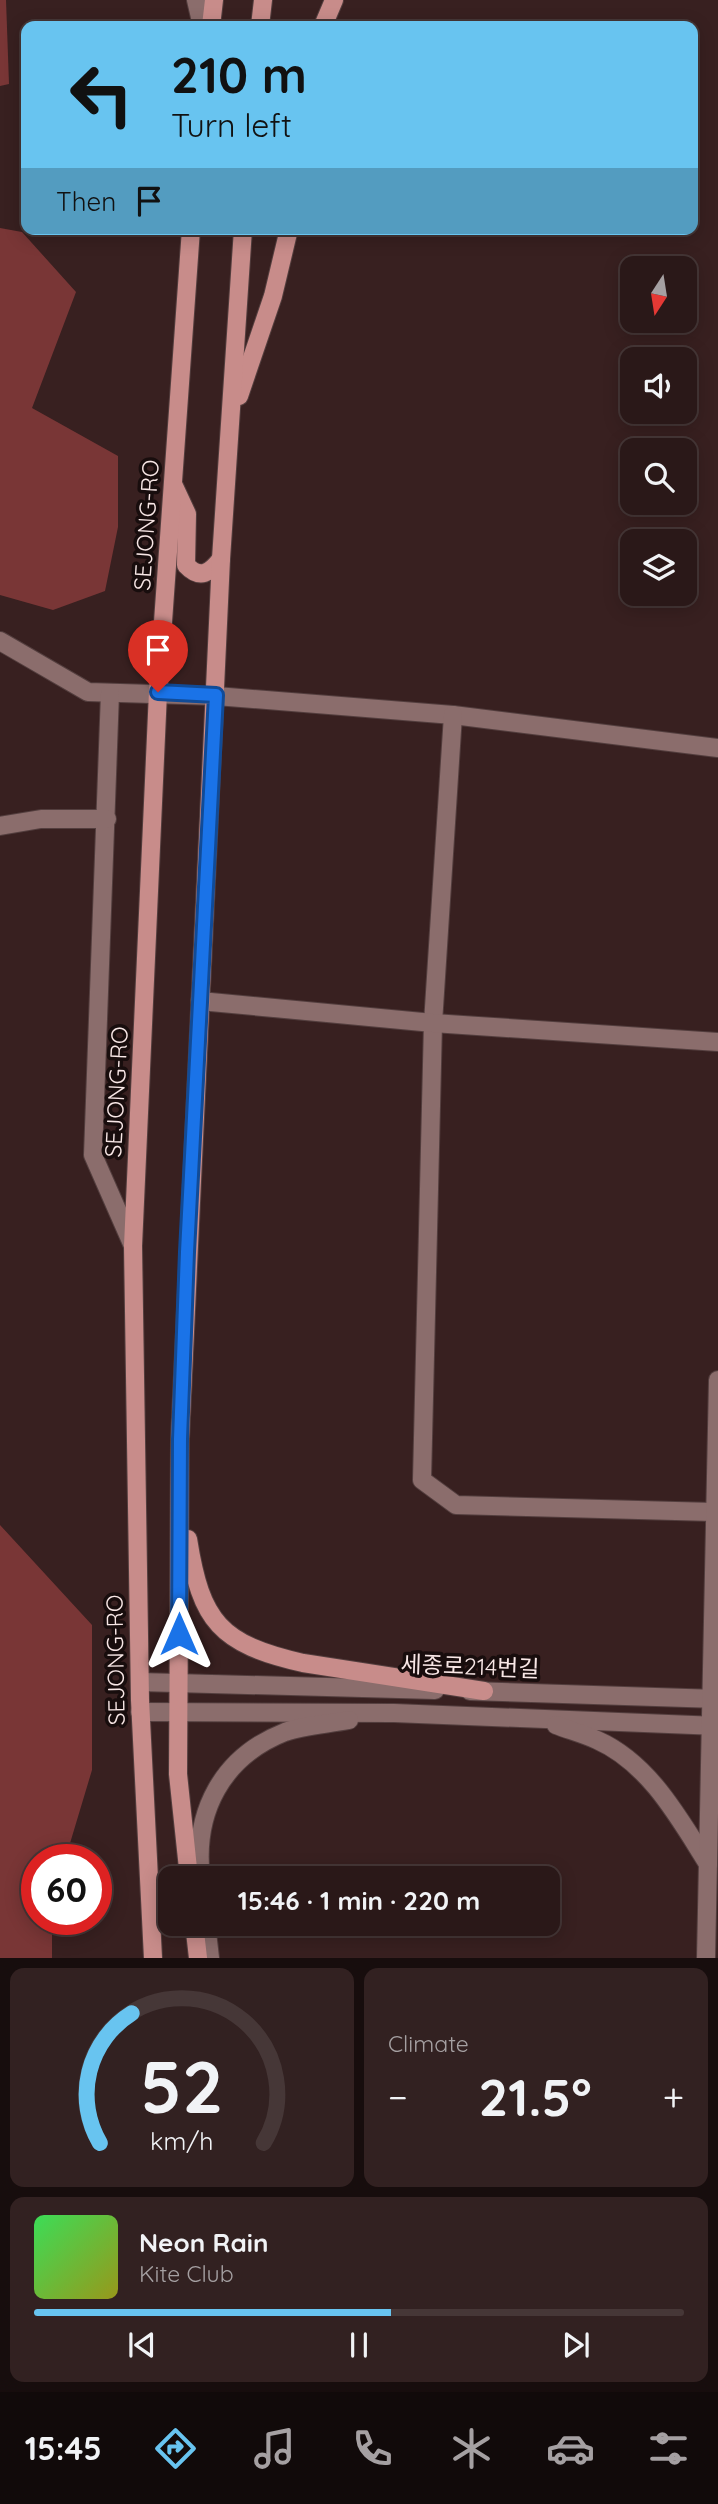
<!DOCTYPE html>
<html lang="en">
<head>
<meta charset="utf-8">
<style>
	:root { --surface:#2a1818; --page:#322121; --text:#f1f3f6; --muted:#a5a0a2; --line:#463737; --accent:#68c4f0 }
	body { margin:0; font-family:Quicksand,"Noto Sans KR",sans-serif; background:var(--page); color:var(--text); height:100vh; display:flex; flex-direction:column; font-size:26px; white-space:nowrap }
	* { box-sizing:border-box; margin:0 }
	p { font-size:23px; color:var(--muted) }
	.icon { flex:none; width:38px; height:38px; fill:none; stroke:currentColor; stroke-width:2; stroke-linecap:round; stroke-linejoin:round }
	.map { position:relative; height:1958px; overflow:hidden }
	.sheet { display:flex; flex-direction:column; gap:10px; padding:10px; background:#170d0d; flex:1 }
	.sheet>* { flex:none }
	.hud { position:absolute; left:21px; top:21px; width:677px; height:214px; border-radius:14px; box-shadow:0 4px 18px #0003,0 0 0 2px var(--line); background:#68c4f0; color:#111; overflow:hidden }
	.needle { width:46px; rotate:192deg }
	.controls { position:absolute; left:620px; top:256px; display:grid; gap:14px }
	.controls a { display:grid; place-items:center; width:77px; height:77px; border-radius:14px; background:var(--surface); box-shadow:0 4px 18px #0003,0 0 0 2px var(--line); font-size:35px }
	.speed { position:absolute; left:21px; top:1844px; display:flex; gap:14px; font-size:35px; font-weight:700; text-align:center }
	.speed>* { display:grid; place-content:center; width:91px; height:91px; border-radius:50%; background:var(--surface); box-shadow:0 4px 18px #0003,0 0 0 2px var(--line); line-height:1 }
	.speed .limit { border:10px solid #d22; background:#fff; color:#111 }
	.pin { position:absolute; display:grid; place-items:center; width:60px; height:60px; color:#fff; margin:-72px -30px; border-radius:50% 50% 50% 0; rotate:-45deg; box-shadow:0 0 7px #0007 }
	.pin .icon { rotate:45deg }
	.me { position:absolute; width:77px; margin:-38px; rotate:0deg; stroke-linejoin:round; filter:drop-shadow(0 0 5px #0008) }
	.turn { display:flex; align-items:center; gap:24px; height:147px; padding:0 35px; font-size:32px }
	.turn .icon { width:91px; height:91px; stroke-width:2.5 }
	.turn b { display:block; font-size:49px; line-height:60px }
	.then { display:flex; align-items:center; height:66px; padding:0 35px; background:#0003; gap:14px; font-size:26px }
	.big { font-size:52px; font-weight:700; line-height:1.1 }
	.sheet .widget { flex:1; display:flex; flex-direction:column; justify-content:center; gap:10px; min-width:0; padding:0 24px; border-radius:14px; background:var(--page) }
	.sheet .dial { align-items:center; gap:0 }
	.dial svg { height:182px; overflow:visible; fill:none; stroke:var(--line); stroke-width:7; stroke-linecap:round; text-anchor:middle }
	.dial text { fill:var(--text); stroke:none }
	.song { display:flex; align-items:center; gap:21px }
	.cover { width:84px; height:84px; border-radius:10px; background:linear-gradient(135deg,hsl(130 70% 55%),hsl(60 70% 35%)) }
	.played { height:7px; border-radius:4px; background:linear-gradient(90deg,var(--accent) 55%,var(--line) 55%) }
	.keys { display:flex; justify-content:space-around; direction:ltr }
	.heat { display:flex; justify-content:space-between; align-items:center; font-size:38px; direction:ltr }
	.sheet .tiles { flex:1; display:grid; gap:10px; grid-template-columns:1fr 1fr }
	.widget:last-child { grid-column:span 2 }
	.trip { position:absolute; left:158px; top:1866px; width:402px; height:70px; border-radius:14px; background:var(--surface); box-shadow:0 4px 18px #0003,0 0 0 2px var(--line); font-weight:700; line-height:70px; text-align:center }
	.tabs { display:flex; height:112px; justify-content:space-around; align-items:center; background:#110a0a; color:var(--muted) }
	.tabs .icon { width:49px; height:49px }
	.tabs .on { color:var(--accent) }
	.tabs b { font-size:32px; color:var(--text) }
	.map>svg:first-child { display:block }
	.forest { fill:#793636 }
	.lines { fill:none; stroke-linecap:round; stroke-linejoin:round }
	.minor-casing { stroke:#533e3e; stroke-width:20 }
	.major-casing { stroke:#533e3e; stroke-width:20 }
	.minor { stroke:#8b6d6c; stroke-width:18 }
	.major { stroke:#c88c8a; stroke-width:18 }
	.route-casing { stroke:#114b97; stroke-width:18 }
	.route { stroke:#1a73e8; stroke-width:12 }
	.labels { text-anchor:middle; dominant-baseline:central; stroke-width:7; stroke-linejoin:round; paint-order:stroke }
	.street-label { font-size:23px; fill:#f8e7e6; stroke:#180d0d }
</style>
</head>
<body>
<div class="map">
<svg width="718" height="1958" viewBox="0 0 718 1958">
	<rect width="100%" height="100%" fill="#382020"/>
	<g class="forest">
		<path d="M0,0H6L9,84L0,86Z"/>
		<path d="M0,228L22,232L76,292L32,408L118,456V527L105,591L53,610L0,595Z"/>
		<path d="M0,1525L92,1625V1770L65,1860H37V1920H52V1958H0Z"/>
	</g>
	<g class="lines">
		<defs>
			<g id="minor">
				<path d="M196,0L202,26"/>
				<path d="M0,641L88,692L216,696L453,715L718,748"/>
				<path d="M110,693L93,1155L133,1246"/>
				<path d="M453,715L433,1023L422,1480L456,1505L713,1512"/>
				<path d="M0,826L41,819H107"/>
				<path d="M200,1001L433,1023L718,1042"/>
				<path d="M140,1682L435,1690"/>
				<path d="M470,1691L718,1699"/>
				<path d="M140,1712L394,1713L718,1726"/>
				<path d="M556,1725C569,1730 584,1734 597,1740C649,1763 679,1818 708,1864"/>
				<path d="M201,1878C193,1812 222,1757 285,1732C304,1725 329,1724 349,1720"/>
				<path d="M206,1923L210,1958"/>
				<path d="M706,1958L718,1380"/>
			</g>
			<g id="major">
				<path d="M211,26L214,0"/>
				<path d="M260,26L263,0"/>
				<path d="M323,26L334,0"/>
				<path d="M239,396L273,296L289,229"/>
				<path d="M174,486L187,514L186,565C200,580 210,573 221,559"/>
				<path d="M188,1539C201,1622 220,1644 303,1663L484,1691"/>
				<path d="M189,1878L178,1774L180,1439L221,559L243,229"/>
				<path d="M194,1923L198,1958"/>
				<path d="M153,1958L140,1700L133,1246L158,692L191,229"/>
			</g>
		</defs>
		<use href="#minor" class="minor-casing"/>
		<use href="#major" class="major-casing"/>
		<use href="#minor" class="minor"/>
		<use href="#major" class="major"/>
	</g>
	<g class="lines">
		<defs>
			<path id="route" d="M158,692L216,695L187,1252L180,1439L179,1634"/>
		</defs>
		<use href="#route" class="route-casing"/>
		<use href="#route" class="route"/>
	</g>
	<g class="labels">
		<g class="street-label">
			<text transform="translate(146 525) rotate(-86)">SEJONG-RO</text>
			<text transform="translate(116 1092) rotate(-87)">SEJONG-RO</text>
			<text transform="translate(115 1660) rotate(-91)">SEJONG-RO</text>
			<text transform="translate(470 1666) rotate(2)">세종로214번길</text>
		</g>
	</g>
</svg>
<div class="controls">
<a><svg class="needle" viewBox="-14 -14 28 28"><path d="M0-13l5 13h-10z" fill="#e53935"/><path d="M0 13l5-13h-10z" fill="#a5a0a2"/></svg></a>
<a><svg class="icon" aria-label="sound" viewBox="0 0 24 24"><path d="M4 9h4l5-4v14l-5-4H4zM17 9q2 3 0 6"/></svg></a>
<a><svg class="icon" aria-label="search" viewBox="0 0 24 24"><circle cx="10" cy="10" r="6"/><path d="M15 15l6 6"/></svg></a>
<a><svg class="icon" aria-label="layers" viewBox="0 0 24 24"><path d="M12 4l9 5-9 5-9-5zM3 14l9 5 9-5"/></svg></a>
</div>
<div class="speed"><div class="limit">60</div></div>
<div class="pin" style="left:158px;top:692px;background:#d93025"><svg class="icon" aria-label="arrive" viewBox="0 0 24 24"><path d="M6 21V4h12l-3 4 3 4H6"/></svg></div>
<svg class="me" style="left:179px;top:1634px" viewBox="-20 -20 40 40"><path d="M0-17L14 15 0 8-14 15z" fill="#1a73e8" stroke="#fff" stroke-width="4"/></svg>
<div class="trip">15:46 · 1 min · 220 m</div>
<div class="hud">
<div class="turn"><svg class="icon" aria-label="left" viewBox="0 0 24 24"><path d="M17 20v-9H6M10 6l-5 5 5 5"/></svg><div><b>210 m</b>Turn left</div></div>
<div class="then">Then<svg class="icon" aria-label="arrive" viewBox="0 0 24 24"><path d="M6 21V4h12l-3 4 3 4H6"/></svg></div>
</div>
</div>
<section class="sheet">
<div class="tiles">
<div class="widget dial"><svg viewBox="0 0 100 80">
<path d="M14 69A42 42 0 1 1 86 69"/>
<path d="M14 69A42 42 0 0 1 28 12" stroke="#68c4f0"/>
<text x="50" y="56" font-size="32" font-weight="700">52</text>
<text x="50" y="72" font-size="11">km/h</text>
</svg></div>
<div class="widget"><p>Climate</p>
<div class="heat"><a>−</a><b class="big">21.5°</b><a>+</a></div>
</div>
<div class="widget">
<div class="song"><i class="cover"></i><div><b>Neon Rain</b><p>Kite Club</p></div></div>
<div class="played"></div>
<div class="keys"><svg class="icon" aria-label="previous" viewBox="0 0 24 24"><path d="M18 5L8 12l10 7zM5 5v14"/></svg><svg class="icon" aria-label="pause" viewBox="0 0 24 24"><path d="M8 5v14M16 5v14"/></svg><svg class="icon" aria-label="next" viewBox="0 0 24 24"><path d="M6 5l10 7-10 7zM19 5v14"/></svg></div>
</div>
</div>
</section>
<nav class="tabs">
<b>15:45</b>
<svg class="icon on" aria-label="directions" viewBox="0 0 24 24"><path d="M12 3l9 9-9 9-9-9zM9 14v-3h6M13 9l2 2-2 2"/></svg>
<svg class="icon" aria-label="music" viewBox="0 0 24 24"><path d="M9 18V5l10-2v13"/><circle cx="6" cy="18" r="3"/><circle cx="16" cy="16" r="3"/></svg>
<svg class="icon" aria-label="phone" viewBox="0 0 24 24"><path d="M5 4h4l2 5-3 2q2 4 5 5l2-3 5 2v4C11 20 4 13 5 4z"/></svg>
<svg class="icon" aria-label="climate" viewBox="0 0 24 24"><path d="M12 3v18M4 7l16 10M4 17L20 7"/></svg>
<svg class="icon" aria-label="car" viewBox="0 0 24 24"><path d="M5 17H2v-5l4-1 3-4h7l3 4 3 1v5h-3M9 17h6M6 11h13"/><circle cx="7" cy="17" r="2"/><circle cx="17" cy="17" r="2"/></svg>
<svg class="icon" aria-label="filters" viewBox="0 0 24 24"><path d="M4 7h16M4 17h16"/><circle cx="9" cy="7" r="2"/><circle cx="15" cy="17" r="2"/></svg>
</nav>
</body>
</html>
